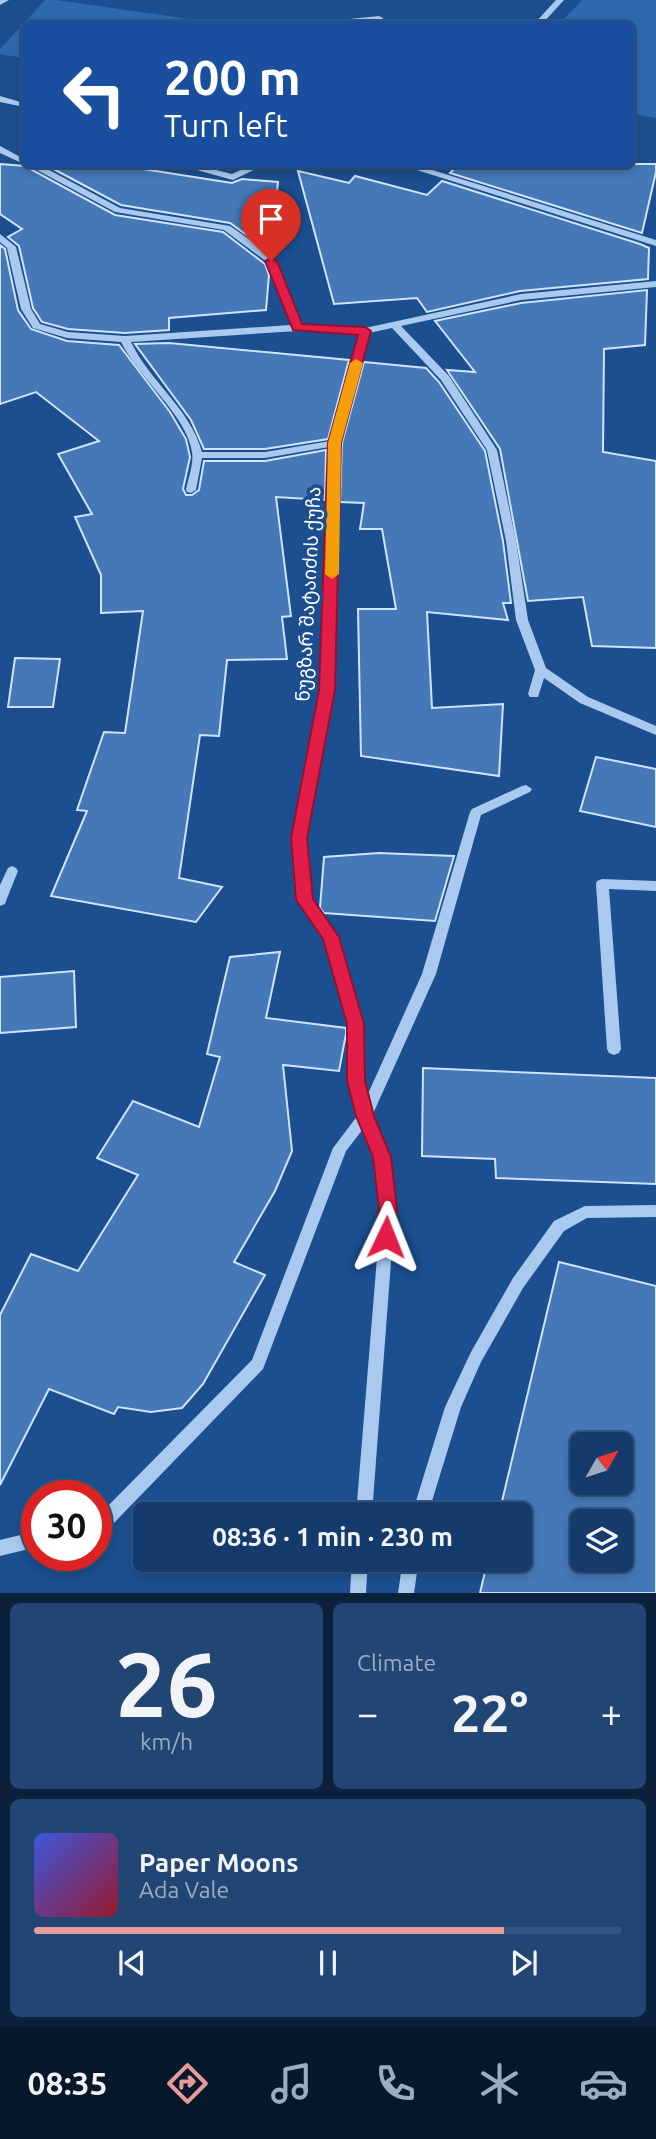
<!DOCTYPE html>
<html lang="en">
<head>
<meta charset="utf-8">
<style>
	:root { --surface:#143b6b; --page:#214673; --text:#f1f3f6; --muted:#9dadc1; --line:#33557e; --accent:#e69b98 }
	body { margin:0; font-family:Ubuntu,"Noto Sans Georgian",sans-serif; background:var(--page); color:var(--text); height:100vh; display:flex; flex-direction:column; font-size:26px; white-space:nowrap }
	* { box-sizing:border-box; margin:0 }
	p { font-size:23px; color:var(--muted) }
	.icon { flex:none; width:38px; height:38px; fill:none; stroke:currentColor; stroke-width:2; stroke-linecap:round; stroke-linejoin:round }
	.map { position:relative; height:1593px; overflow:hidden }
	.side { display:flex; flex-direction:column; gap:10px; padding:10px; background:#0b203b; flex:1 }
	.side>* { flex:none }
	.top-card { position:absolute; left:21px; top:21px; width:614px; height:147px; border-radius:10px; box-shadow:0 4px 10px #0003,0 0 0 2px var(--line); background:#1a4fa0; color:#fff; overflow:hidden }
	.needle { width:46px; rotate:51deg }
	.fabs { position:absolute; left:570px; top:1432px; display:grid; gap:14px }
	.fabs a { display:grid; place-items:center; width:63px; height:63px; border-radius:10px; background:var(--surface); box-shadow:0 4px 10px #0003,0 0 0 2px var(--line); font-size:35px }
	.speed { position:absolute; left:21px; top:1480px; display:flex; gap:14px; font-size:35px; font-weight:700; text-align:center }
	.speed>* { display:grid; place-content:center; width:91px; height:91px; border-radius:50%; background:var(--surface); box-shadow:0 4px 10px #0003,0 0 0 2px var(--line); line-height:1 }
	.speed .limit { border:10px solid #d22; background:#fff; color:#111 }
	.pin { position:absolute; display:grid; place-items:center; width:60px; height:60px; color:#fff; margin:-72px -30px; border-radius:50% 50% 50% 0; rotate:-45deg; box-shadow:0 0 7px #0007 }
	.pin .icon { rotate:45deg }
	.me { position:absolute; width:77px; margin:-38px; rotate:2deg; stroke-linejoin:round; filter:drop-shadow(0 0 5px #0008) }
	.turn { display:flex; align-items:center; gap:24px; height:147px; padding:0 28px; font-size:32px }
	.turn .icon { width:91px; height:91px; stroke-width:2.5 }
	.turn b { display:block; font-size:49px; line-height:60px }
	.big { font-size:52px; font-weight:600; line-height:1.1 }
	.side .card { flex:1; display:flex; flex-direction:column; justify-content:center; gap:10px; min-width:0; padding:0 24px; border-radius:10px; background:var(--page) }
	.side .dial { align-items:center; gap:0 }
	.dial b { font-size:91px; line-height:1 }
	.song { display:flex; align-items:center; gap:21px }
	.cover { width:84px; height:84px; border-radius:10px; background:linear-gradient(135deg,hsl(230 70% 55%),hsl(350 70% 35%)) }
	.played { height:7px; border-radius:4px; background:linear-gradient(90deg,var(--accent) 80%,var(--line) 80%) }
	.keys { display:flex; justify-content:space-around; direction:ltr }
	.heat { display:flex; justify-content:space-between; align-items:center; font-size:38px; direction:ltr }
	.side .tiles { flex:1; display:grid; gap:10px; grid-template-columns:1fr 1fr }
	.card:last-child { grid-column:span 2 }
	.trip { position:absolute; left:133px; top:1502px; width:399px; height:70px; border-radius:10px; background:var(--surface); box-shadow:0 4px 10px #0003,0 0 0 2px var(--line); font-weight:600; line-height:70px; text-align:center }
	.tab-bar { display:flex; height:112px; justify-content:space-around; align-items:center; background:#08182b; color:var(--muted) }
	.tab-bar .icon { width:49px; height:49px }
	.tab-bar .on { color:var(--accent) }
	.tab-bar b { font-size:32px; color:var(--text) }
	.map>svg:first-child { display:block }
	.green { fill:#2e69ad }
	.building { fill:#4478b7; stroke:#cfe3fa; stroke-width:2; fill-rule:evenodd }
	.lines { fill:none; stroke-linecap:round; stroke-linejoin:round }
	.minor { fill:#a9c9ee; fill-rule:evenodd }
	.route { fill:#e11d48; stroke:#92132f; stroke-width:2 }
	.slow { fill:#f59e0b }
	.labels { text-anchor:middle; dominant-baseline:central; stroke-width:7; stroke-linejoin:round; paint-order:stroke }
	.street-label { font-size:19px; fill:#fff; stroke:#1b4f8f }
</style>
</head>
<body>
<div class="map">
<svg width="656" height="1593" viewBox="0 0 656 1593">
	<rect width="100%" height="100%" fill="#1b4f8f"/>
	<g class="green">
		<path d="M45,0H57L223,24H24V58L0,54V49Z"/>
		<path d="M582,0H656V118L632,114V24H559Z"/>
	</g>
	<g class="building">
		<path d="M0,164L25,166L115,215L223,232L265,264L269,275L266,310L169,318V330L125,333L68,329L42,322L33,308L19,246L8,237L22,229L0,214Z"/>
		<path d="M44,164H111L232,183L242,179L278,182L271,253L230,223L121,205Z"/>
		<path d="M459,164H656V172L642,233L450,173Z"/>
		<path d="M298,171L349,183L355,176L427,195L442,181L640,244L649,248L648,279L520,291L427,312L417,298L334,304Z"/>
		<path d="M0,245L5,249L18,310L31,329L67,341L119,345L170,412L186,439L190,457L183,489L186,495H192L199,490L204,461H265L326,450L325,500L276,497L291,616L282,617L287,659L227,660L219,736L200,735L179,878L222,887L196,922L51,896L87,811L77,810L104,732L125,733L143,611L101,613V575L75,517L92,514L58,454L99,441L36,392L0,404Z"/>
		<path d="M647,290L645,345L604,349L603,452L656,461V648L592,646L583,597L528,601L500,449L447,370L475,372L435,321L521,303Z"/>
		<path d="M169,343L349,360L328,439L265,449H204L191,420L135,344Z"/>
		<path d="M364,362L426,368L439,382L485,451L503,541L511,603H503L508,620L427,612L432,708L503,704L499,776L361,756L358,609H396L382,529H360L364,503L340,502L342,443Z"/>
		<path d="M15,658L60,659L53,707H8Z"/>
		<path d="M596,757L656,769V827L580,811Z"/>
		<path d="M379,853L454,856L435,921L324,913L320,908L324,857Z"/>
		<path d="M280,952L266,1018L346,1028V1034L339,1071L283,1065L292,1151L275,1191L234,1262L265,1275L203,1384L182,1408L151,1412L118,1407L114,1414L49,1389L0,1485V1315L31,1254L78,1271L138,1175L97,1158L133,1101L199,1127L220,1057L207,1054L230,957Z"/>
		<path d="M74,971L76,1027L0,1033V977Z"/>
		<path d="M423,1068L656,1078V1184L496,1178L495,1159L422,1156Z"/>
		<path d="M559,1262L656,1286V1593H480L488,1559H520V1514H499ZM583,1444H621V1482H583ZM583,1521H621V1559H583Z"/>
	</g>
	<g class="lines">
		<g class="minor">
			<path d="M0,0H9L0,5Z"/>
			<path d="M556,0H564L542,24H534Z"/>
			<path d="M379,16L383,18L382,20L344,24L350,19Z"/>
			<path d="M0,96L24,103V107L0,102Z"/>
			<path d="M0,146L24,159V164L0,153Z"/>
			<path d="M26,164H38L120,208L230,226L262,248L274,259L301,325L365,328L521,294L656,281V287L521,300L401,326L449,376L497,450L516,541L528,620L546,668L588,697L656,726V735L580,703L544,678L538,697H530L528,694L535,670L516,620L506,541L487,450L441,380L392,328L369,333L339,443L333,690L305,838L310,899L338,937L363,1024V1081L367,1096L422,974L470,812L472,809L522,786L526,785L532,789L530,792L481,815L436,974L372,1116L389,1157L395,1209L372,1514H356L381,1209L375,1157L363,1129L346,1151L263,1369L111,1526L96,1531V1515L100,1514L252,1360L333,1148L358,1115L349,1081V1024L325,939L298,900L293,838L321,690L329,447L265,458H202L196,490L191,493L187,492L186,490C188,478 194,464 192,452C187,416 138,377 121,342L67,338L33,328L21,309L7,248L0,242V234L16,247L31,309L40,324L68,332L125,336L291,325L267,262L224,230L115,212ZM297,331L359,334L330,441L265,452H202C190,408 150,382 131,342Z"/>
			<path d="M175,164H192L232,174L254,164H266L233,180Z"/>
			<path d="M398,164H413L656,240V246Z"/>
			<path d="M12,866L16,868L18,871L6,901L5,904L0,906V885L8,868Z"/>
			<path d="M602,879L656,881V891L609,889L621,1049L619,1053L614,1055L609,1053L607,1049L596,884L597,881Z"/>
			<path d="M656,1205V1217L587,1218L564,1231L523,1288L481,1362L461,1407L428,1514H412L445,1407L471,1352L513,1278L554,1221L585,1206Z"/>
			<path d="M37,1531V1547L0,1556V1540Z"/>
			<path d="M352,1559H368L366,1593H350Z"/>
			<path d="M403,1559H419L414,1593H398Z"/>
		</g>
	</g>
	<path class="route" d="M271,258L277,261L302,324L365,327L371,331L341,443L335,690L307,838L313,899L339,937L364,1024L365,1081L374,1116L391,1157L397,1209L392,1243L386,1245L379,1243L376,1237L379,1209L373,1157L356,1116L347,1081V1024L323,939L296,900L291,838L319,690L328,443L358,335L293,330L265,261Z"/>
	<path class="slow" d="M356,359L363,363L341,443L339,574L332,579L325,574L328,443L350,363Z"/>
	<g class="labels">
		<g class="street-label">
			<text transform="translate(308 594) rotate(-87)">ნუგზარ შატაიძის ქუჩა</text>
		</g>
	</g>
</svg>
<div class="fabs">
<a><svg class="needle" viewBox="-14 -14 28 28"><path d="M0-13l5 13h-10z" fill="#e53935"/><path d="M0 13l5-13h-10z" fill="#9dadc1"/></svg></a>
<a><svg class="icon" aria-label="layers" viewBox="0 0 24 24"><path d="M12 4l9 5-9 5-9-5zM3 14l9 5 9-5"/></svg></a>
</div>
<div class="speed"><div class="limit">30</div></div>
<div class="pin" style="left:271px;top:261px;background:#d93025"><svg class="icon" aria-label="arrive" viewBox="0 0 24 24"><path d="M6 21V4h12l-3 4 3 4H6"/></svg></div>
<svg class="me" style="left:386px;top:1237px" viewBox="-20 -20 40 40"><path d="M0-17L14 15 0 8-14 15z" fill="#e11d48" stroke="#fff" stroke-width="4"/></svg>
<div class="trip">08:36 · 1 min · 230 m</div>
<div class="top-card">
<div class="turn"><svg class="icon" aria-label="left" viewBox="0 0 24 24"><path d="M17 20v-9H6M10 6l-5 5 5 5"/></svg><div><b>200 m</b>Turn left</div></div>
</div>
</div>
<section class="side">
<div class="tiles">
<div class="card dial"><b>26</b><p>km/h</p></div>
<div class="card"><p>Climate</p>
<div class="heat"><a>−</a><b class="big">22°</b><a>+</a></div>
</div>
<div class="card">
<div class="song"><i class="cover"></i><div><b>Paper Moons</b><p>Ada Vale</p></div></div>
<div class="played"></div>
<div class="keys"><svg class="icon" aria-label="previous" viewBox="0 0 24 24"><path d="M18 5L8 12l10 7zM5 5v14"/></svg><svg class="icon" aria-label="pause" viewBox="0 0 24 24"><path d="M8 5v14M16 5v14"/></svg><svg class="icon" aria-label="next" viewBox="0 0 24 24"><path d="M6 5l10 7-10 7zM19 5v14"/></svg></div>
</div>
</div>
</section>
<nav class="tab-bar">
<b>08:35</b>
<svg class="icon on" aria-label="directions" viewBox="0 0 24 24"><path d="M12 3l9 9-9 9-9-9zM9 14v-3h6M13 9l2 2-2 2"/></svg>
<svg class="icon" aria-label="music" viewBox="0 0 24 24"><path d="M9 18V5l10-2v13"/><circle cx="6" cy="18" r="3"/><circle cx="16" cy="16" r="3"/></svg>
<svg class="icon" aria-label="phone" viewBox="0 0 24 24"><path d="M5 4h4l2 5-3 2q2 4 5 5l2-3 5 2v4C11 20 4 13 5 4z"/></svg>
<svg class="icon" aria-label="climate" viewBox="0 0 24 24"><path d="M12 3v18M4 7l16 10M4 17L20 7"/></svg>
<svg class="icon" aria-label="car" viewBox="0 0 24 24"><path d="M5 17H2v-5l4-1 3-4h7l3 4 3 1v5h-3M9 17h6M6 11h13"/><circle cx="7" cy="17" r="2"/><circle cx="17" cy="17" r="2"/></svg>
</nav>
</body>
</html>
